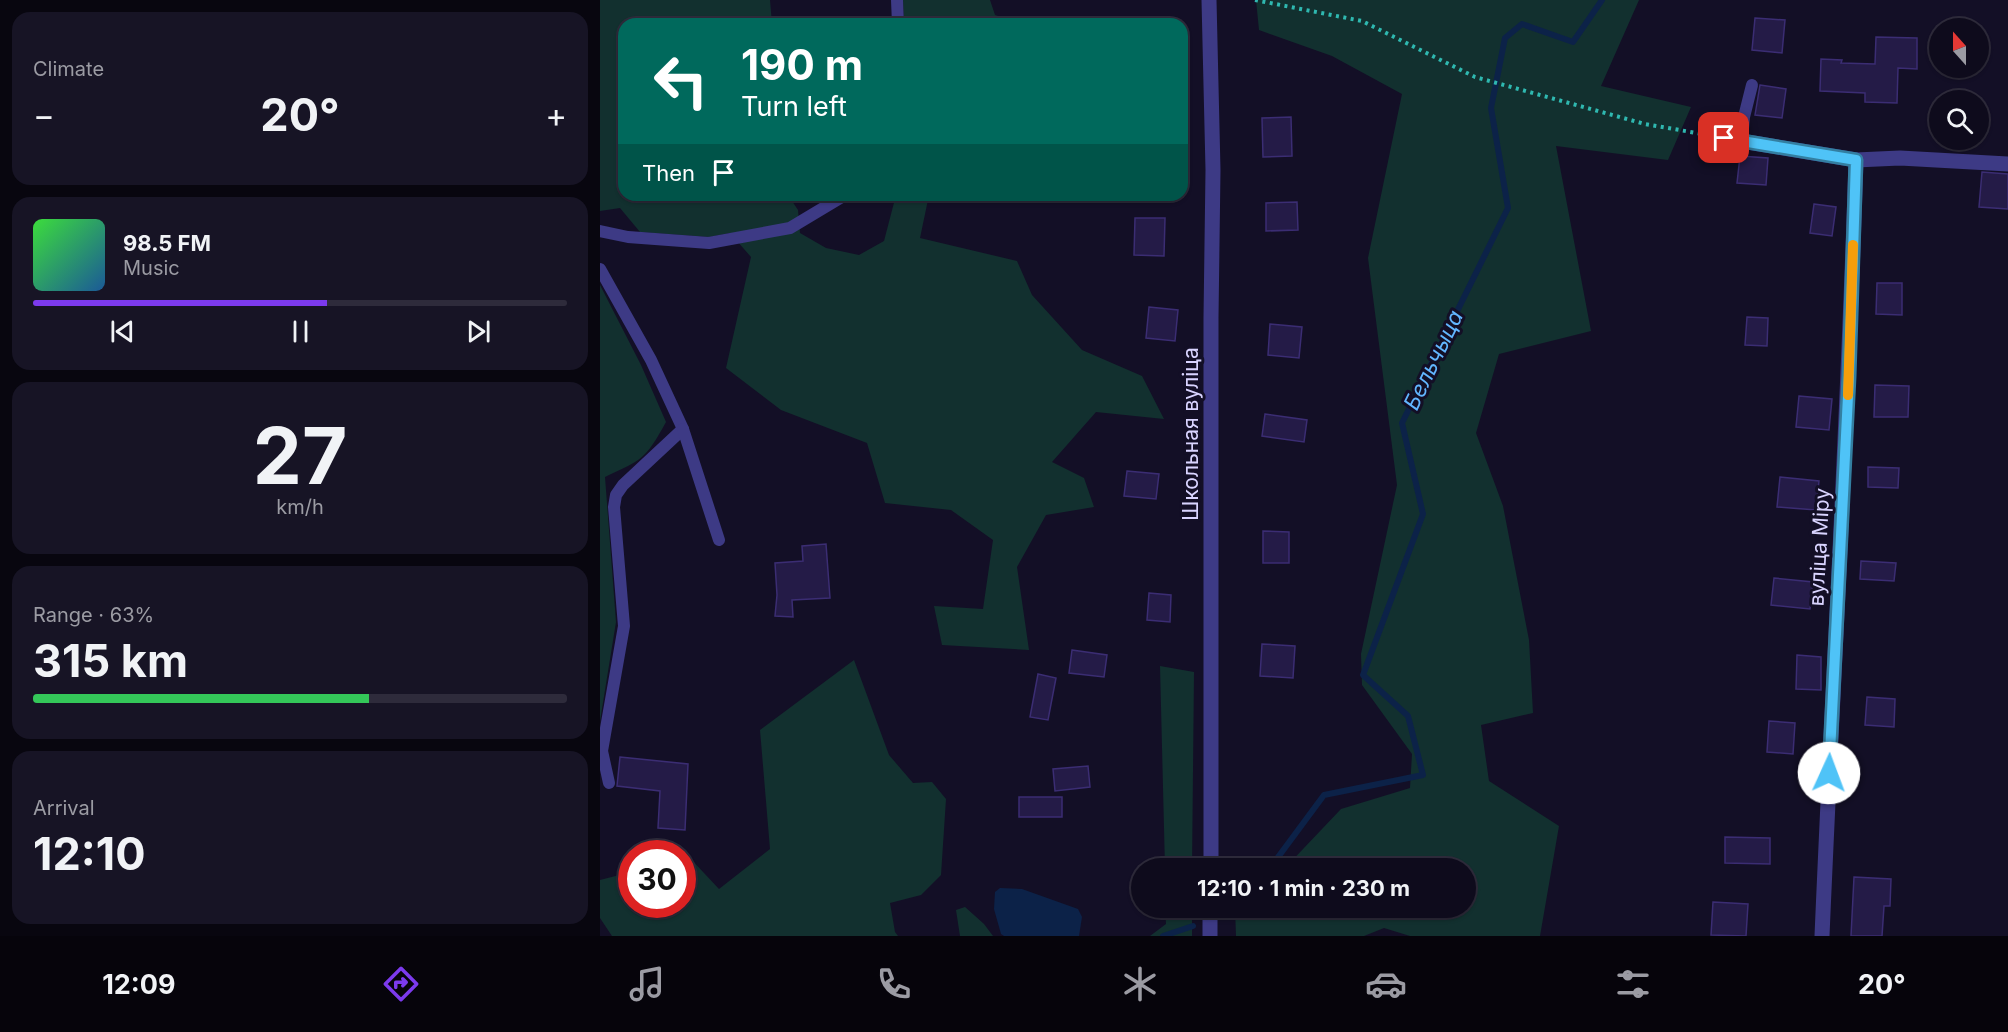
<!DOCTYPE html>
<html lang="en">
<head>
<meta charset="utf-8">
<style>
	:root { --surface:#0e0b1c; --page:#171425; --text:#f1f3f6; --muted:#9b9ba3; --line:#2e2b3b; --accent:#7c3aed }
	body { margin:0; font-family:Inter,sans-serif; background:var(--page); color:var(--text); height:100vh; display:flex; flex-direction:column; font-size:22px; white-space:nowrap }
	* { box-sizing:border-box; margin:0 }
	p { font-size:20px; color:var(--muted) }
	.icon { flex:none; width:33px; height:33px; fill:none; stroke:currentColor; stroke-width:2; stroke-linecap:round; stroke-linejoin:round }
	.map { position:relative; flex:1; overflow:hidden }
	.details { display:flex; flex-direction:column; gap:12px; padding:12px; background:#08060f; width:600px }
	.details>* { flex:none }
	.guide { position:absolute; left:18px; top:18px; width:570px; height:183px; border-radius:18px; box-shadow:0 2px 4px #0004,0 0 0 2px var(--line); background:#00695c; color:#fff; overflow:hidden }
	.needle { width:39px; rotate:339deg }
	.controls { position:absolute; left:1329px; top:18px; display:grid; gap:12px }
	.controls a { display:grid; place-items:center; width:60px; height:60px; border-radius:50%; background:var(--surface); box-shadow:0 2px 4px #0004,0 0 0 2px var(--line); font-size:30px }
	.speed { position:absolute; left:18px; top:840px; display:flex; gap:12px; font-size:30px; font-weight:700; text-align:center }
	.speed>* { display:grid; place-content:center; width:78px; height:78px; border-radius:50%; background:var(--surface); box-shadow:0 2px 4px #0004,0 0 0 2px var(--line); line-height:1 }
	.speed .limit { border:9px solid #d22; background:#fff; color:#111 }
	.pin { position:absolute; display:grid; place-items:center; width:51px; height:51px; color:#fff; margin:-26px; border-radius:12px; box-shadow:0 3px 9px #0006 }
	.me { position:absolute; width:66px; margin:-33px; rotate:2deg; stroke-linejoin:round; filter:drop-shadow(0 0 4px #0008) }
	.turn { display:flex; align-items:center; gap:21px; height:126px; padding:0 24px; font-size:27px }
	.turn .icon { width:78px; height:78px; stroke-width:2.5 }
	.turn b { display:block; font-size:42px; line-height:51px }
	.then { display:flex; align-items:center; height:57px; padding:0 24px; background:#0003; gap:12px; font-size:22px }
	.big { font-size:45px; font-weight:700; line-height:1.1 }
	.details .tile { flex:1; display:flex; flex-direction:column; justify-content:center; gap:9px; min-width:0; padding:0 21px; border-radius:18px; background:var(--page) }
	.details .dial { align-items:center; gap:0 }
	.dial b { font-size:78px; line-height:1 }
	.song { display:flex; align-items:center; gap:18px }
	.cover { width:72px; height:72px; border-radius:9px; background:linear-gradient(135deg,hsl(120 70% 55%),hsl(210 70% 35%)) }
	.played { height:6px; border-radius:3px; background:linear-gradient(90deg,var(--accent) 55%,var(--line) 55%) }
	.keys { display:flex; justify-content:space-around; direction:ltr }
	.heat { display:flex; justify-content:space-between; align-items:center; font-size:33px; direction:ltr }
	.charge { height:9px; border-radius:4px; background:linear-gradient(90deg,#34c759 63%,var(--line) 0) }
	.trip { position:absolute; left:531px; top:858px; width:345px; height:60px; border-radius:30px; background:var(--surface); box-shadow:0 2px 4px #0004,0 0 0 2px var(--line); font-weight:700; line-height:60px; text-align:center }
	.dock { display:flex; height:96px; justify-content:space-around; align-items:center; background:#06040b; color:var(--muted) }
	.dock .icon { width:42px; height:42px }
	.dock .selected { color:var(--accent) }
	.dock b { font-size:27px; color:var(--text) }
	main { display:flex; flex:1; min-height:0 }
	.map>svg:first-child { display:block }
	.green { fill:#12302f }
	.water { fill:#0c2248 }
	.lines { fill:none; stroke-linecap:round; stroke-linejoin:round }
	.stream { stroke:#0c2248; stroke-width:6 }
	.building { fill:#241b47; stroke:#3b2d73; stroke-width:1.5 }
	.path { stroke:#2fb8b0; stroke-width:4; stroke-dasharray:3 4.5; stroke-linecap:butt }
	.lane { stroke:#3d3a85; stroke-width:12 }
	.street { stroke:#3d3a85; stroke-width:15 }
	.route-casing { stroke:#337fa1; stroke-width:15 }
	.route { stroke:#4fc3f7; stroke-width:10 }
	.slow { stroke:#f59e0b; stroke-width:10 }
	.labels { text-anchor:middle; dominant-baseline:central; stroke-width:6; stroke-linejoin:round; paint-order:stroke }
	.street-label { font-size:21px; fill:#d9d4ff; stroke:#130f26 }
	.water-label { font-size:22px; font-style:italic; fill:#62b6ff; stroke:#130f26 }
</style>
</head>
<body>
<main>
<section class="details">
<div class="tile"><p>Climate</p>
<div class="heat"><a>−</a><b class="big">20°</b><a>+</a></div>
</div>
<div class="tile">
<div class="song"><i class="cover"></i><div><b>98.5 FM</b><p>Music</p></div></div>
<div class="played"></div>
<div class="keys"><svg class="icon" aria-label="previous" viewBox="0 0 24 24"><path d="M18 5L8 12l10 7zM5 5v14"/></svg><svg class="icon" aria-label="pause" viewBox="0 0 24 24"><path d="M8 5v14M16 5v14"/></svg><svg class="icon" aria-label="next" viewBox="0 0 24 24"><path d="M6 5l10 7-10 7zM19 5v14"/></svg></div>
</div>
<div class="tile dial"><b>27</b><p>km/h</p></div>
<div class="tile"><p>Range · 63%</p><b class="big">315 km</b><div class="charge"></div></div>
<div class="tile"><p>Arrival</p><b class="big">12:10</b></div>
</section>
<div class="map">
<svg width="1408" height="936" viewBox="0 0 1408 936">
	<rect width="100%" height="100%" fill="#130f26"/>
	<g class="green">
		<path d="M0,0H170L172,24H24V195H188L198,210L200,233L226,248L259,255L284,241L296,195H329L320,238L417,261L432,295L482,350L542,376L564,419L496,412L452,462L484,478L494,507L446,515L417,567L429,650L342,645L334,606L383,609L393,540L351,510L285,503L267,443L181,410L126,368L151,257L130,233L109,237L40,232L20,208L0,211Z"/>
		<path d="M303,0H390L395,15L423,24H304Z"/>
		<path d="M656,0H1039L1001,86L1091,107L1068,160L956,146L991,331L899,354L876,433L903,506L929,640L933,713L881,725L889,781L959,826L940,936H810L784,928L764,936H636L635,908H866V868H685L741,809L810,788L812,754L762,685L761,654L797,485L768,258L802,94L732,56L659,30Z"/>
		<path d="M0,285L41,365L66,422C45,460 43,459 5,477L16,622L0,721Z"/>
		<path d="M254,660L289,755L313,783L332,782L346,799L341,875L321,895L290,903L295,932L298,936H12L0,918V880L31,872L32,904H82L83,858L89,857L119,889L170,849L160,730Z"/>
		<path d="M560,666L594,672L592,868H565Z"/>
		<path d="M365,907L384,924L393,936H360L356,910Z"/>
		<path d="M565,908H592V936H550L566,924Z"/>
	</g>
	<path class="water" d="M400,888L422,889L478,909L482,917L479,936H404L401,934L394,909L395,892Z"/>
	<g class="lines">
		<g class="stream">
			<path d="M670,868L724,795L823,775L808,716L763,675L823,514L802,423L908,208L891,108L905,38L922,24L973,42L1002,0"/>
			<path d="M627,914L641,908"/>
			<path d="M563,936L593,926"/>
		</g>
	</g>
	<g class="building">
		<path d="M1155,18L1185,20L1182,53L1152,50Z"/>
		<path d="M1276,37L1317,38V69L1298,68L1297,103L1265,102V93L1220,91L1221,59L1242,60L1241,63L1275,64Z"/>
		<path d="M1160,85L1186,89L1182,118L1155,115Z"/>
		<path d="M691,117L692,156L663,157L662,118Z"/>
		<path d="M1140,156L1168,158L1166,185L1137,183Z"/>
		<path d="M1382,172L1408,174V209L1379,207Z"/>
		<path d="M697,202L698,230L666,231V203Z"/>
		<path d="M1214,204L1236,207L1232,236L1210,233Z"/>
		<path d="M535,218H565L564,256L534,255Z"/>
		<path d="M1277,283H1302V315L1276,314Z"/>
		<path d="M549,307L578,310L575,341L546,338Z"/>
		<path d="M1147,317L1168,318L1167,346L1145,345Z"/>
		<path d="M670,324L702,327L699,358L668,355Z"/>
		<path d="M1275,385L1309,386L1308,417H1274Z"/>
		<path d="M1199,396L1232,399L1229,430L1196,427Z"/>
		<path d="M665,414L707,420L704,442L662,436Z"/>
		<path d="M1268,467L1299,468L1298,488L1268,487Z"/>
		<path d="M527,471L559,474L556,499L524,496Z"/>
		<path d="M1180,477L1219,481L1216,510L1177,507Z"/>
		<path d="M663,531L689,532V563H663Z"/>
		<path d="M226,544L230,598L192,600L193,617L175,616L177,595L175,563L203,561L202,546Z"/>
		<path d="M1261,561L1296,563L1294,581L1260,579Z"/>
		<path d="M1174,578L1213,582L1210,609L1171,605Z"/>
		<path d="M549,593L571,595L570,622L547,620Z"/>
		<path d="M662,644L695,646L693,678L660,676Z"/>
		<path d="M472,650L507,655L504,677L469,673Z"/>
		<path d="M1197,655L1221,657V690L1196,689Z"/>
		<path d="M438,674L456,678L448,720L430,717Z"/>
		<path d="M1267,697L1295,699L1294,727L1265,725Z"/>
		<path d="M1169,721L1195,723L1193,754L1167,752Z"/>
		<path d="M20,757L88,764L85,830L58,828L60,791L17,786Z"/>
		<path d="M488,766L490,787L455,791L453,769Z"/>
		<rect x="419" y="797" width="43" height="20"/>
		<path d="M1125,837L1170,838V864L1125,863Z"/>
		<path d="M1254,877L1291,879L1290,906H1284L1282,936H1251Z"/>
		<path d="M1113,902L1148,904L1146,936L1111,935Z"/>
	</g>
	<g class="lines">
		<path class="path" d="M655,0L762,21L875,77L1045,124L1108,135"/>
		<g class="lane">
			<path d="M297,0L298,24"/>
			<path d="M1142,141L1144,117L1152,85"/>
			<path d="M0,231L28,237L109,243L190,228L245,195"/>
			<path d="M0,269L51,360L83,429L23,485L16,495L14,507L24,626L2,751L9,783"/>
			<path d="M83,429L119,540"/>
		</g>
		<g class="street">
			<path d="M609,0L613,170L611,318V868"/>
			<path d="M1123,138L1256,160L1300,158L1408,164"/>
			<path d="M610,936V908"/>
			<path d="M1222,936C1233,677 1248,419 1256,160"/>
		</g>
	</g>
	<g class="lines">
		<defs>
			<path id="route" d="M1124,138L1256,160L1249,376L1229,773"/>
		</defs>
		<use href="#route" class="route-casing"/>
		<use href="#route" class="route"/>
		<path class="slow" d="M1248,395L1253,245"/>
	</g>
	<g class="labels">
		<g class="street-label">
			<text transform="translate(590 434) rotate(-90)">Школьная вуліца</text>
			<text transform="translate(1219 547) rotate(-87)">вуліца Міру</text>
		</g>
		<g class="water-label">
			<text transform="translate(833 360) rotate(-64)">Бельчыца</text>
		</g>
	</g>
</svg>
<div class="controls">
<a><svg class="needle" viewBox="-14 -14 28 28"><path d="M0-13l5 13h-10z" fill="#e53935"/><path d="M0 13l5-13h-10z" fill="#9b9ba3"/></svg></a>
<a><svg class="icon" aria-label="search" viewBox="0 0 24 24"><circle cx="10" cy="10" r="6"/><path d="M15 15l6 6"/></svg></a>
</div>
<div class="speed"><div class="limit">30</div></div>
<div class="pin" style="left:1124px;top:138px;background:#d93025"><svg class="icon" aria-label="arrive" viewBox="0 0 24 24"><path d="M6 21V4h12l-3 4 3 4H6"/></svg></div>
<svg class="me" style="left:1229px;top:773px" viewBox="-20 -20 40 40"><circle r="19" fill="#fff"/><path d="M0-13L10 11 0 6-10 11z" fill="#4fc3f7"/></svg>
<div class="trip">12:10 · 1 min · 230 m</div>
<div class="guide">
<div class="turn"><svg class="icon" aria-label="left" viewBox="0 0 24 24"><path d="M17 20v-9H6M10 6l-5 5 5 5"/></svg><div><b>190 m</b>Turn left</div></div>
<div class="then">Then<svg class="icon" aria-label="arrive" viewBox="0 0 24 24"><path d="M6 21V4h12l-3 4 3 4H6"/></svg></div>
</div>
</div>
</main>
<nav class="dock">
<b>12:09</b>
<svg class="icon selected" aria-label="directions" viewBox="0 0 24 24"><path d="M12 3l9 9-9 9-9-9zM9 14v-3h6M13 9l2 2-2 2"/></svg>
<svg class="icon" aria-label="music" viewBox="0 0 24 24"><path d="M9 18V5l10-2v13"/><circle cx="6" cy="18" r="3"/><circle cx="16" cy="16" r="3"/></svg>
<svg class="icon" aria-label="phone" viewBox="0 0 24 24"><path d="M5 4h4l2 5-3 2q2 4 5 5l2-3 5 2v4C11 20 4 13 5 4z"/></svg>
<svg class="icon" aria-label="climate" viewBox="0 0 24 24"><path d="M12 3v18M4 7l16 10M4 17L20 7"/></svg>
<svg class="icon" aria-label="car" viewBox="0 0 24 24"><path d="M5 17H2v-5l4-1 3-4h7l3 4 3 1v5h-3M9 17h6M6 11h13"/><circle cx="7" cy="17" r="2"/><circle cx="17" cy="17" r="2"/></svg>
<svg class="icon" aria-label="filters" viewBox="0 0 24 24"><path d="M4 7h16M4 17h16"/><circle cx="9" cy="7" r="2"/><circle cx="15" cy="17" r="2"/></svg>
<b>20°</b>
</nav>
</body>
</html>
